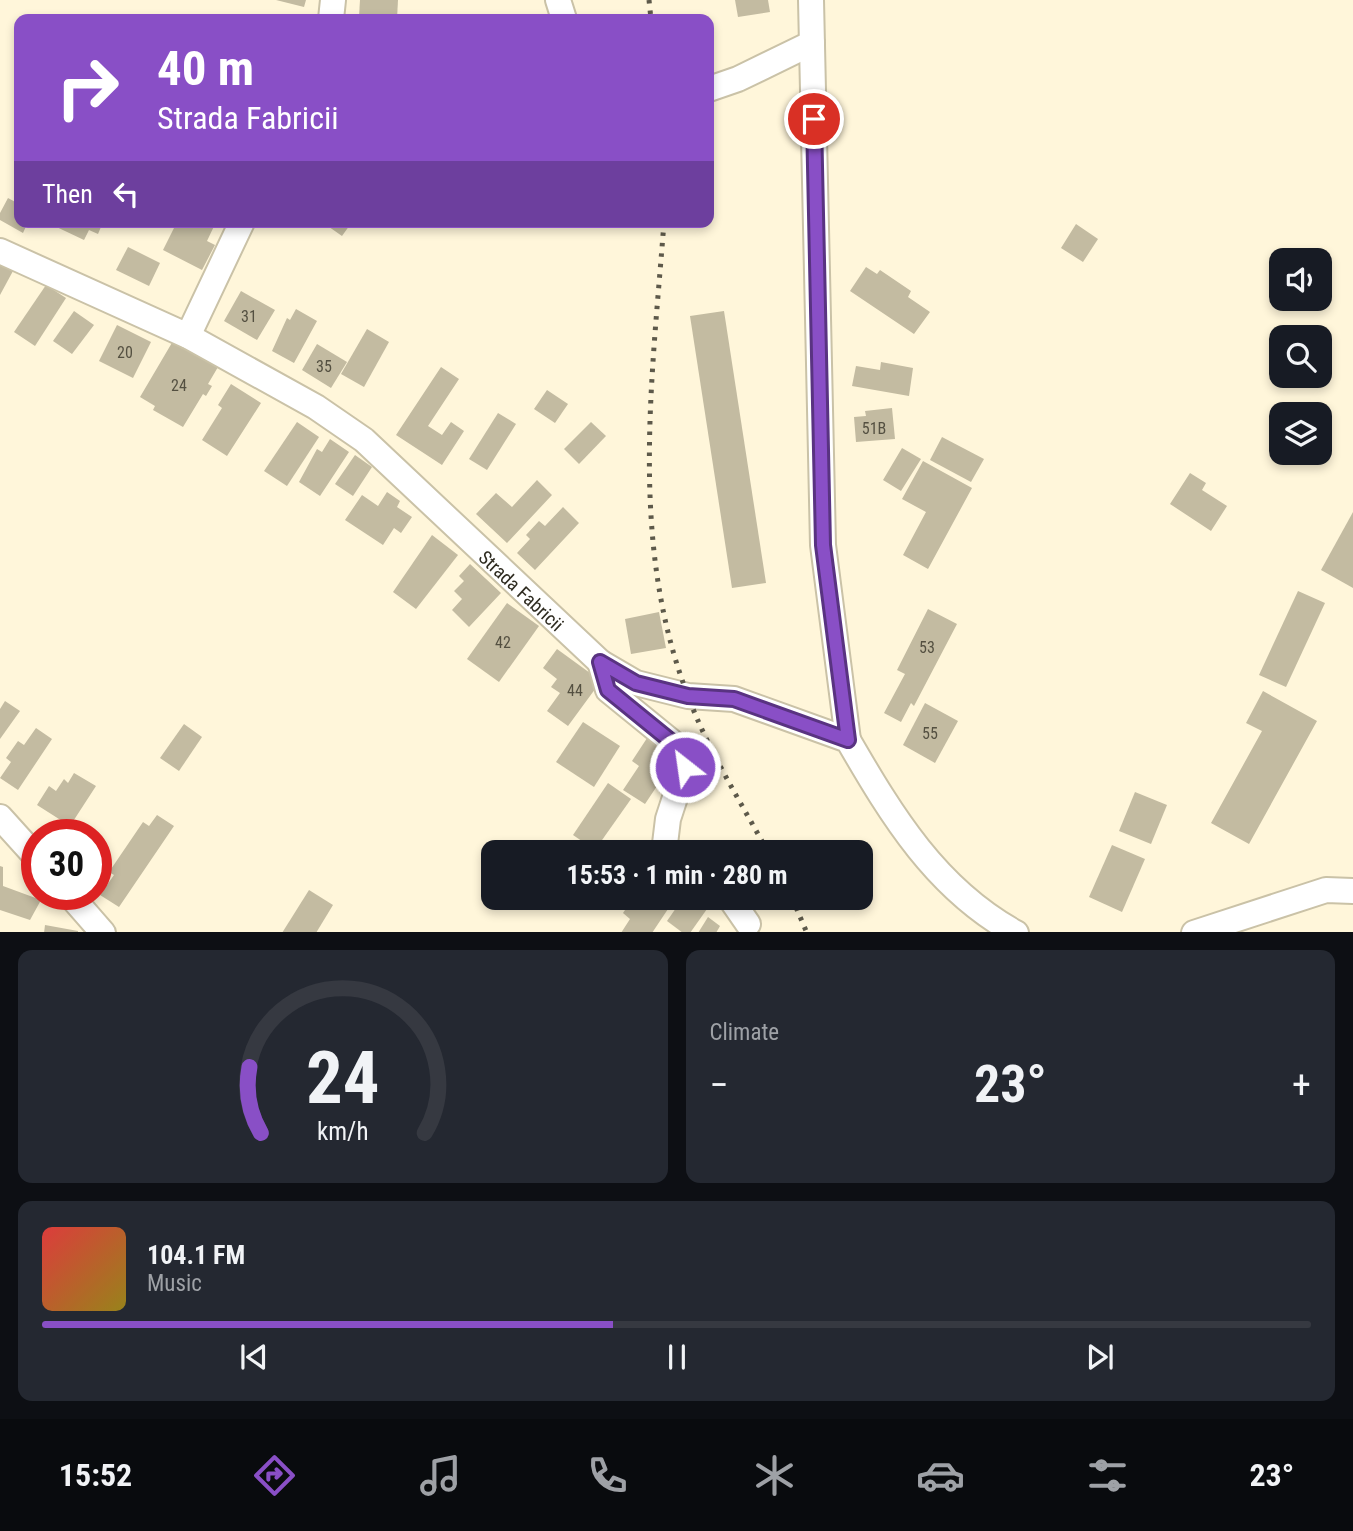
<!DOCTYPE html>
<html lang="en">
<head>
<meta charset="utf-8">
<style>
	:root { --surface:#171b24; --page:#242831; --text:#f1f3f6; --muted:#9ea1a6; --line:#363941; --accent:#894fc6 }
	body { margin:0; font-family:"Roboto Condensed",sans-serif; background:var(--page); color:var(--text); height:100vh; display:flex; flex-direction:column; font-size:26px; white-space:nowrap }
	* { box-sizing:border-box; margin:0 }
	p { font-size:23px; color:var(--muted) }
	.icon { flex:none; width:38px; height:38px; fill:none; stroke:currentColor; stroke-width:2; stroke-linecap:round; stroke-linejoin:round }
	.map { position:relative; height:932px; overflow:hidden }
	.drawer { display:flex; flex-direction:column; gap:18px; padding:18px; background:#0d0f14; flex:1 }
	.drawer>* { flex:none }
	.hud { position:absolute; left:14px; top:14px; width:700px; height:214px; border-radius:14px; box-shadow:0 4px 10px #0003; background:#894fc6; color:#fff; overflow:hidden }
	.fabs { position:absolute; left:1269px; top:248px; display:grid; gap:14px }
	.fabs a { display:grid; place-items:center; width:63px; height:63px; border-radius:14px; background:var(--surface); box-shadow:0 4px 10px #0003; font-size:35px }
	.speed { position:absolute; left:21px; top:819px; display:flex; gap:14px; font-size:35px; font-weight:700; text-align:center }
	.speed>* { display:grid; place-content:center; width:91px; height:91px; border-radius:50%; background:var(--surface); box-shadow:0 4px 10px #0003; line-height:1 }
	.speed .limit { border:10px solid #d22; background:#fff; color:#111 }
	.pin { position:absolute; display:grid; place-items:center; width:60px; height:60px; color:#fff; margin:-30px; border:4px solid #fff; border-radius:50%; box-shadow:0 2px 7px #0007 }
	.me { position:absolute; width:77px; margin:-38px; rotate:330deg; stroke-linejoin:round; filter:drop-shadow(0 0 5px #0008) }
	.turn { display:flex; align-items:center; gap:24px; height:147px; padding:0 28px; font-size:32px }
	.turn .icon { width:91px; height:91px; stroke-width:2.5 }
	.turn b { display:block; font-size:49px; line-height:60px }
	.then { display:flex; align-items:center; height:66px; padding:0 28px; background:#0003; gap:14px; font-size:26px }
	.big { font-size:52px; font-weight:700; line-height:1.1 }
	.drawer .card { flex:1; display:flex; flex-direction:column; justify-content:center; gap:10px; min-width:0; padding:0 24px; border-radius:14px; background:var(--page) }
	.drawer .dial { align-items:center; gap:0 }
	.dial svg { height:182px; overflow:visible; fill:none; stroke:var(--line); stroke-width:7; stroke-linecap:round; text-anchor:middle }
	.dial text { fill:var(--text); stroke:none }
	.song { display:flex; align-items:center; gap:21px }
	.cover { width:84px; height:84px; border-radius:10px; background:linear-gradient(135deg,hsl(0 70% 55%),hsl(50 70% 35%)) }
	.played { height:7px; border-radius:4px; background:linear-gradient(90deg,var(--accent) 45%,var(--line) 45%) }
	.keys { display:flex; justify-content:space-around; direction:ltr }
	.heat { display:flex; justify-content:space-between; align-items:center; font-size:38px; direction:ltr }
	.drawer .tiles { flex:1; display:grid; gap:18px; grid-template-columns:1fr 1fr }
	.card:last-child { grid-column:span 2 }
	.trip { position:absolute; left:481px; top:840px; width:392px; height:70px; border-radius:14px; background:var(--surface); box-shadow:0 4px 10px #0003; font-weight:700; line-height:70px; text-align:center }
	.menu { display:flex; height:112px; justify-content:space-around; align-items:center; background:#090b0e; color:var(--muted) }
	.menu .icon { width:49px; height:49px }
	.menu .current { color:var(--accent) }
	.menu b { font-size:32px; color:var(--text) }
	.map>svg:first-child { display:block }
	.building { fill:#c3bba1 }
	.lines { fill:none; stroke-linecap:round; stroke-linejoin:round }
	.minor-casing { stroke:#cac2a7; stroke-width:28 }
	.minor { stroke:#fff; stroke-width:24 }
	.rail { stroke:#5d594a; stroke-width:5; stroke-dasharray:3.5 7; stroke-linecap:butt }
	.route-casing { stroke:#593381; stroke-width:18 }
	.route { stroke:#894fc6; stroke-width:12 }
	.labels { text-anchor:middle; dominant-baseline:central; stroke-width:5; stroke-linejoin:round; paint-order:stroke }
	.number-label { font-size:16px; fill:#545041 }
	.street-label { font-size:19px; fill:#2f2c21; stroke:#fff }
</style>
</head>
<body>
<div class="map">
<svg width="1353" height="933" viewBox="0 0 1353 933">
	<rect width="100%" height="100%" fill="#fff6da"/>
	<g class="building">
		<path d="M276,0H306L304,7Z"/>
		<path d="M360,0H398L397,19L359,17Z"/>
		<path d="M735,0H768L770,12L738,17Z"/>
		<path d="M8,198L19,204V222H28L23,233L0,220V213Z"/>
		<path d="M46,222H103L98,234L89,230L84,240Z"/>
		<path d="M177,222H216L207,241L215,245L202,270L163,250Z"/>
		<path d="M322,222H352L342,236Z"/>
		<path d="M1076,224L1098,239L1083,262L1061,248Z"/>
		<path d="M128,247L160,263L149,286L116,270Z"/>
		<path d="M0,264L13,271L0,295Z"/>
		<path d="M866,267L877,274L880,270L911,291L908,297L930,312L914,334L850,291Z"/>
		<path d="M46,285L66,298L35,346L14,332Z"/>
		<path d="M241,291L275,310L257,340L224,321Z"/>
		<path d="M296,309L317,321L294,363L272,351L287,318L290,320Z"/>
		<path d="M74,311L94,325L72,354L53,341Z"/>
		<path d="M724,311L766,583L732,588L690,316Z"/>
		<path d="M117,325L151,342L133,378L99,361Z"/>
		<path d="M367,329L389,342L364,387L341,374Z"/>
		<path d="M173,341L218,367L208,384L212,386L206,396L203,394L183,427L153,410L155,406L140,397Z"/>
		<path d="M317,344L347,362L331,388L302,370Z"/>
		<path d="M881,362L913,368L909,396L852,386L856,366L880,370Z"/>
		<path d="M441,367L459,379L428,426L442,435L451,422L464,431L442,465L396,435Z"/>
		<path d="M231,384L261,403L227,456L202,440L222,408L218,405Z"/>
		<path d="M547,390L568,404L555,423L534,409Z"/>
		<path d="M892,408L895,439L856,442L854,417L866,416L865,411Z"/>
		<path d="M498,413L516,424L487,470L469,459Z"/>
		<path d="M297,422L319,437L287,486L264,471Z"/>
		<path d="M591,422L606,436L579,464L564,449Z"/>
		<path d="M942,437L984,459L971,482L930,460Z"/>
		<path d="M330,439L349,452L320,496L299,482L317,449L322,452Z"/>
		<path d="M902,448L921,459L901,491L883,480Z"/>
		<path d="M355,455L372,467L353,496L335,484Z"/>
		<path d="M923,461L972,488L928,569L903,555L926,512L902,499Z"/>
		<path d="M1190,473L1206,483L1202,490L1227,506L1211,531L1170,504Z"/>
		<path d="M537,480L552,495L507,543L476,514L496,493L512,507Z"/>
		<path d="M387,492L400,501L397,507L412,517L401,533L394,528L383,545L345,520L362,495L378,506Z"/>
		<path d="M563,507L579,523L535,570L517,553L530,539L526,535L539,521L545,526Z"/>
		<path d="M1353,512V588L1321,570Z"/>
		<path d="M432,535L458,555L416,609L393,592Z"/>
		<path d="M470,564L501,593L469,627L452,610L462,599L454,591L464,581L459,576Z"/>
		<path d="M1298,591L1325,603L1286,687L1259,675Z"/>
		<path d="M507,603L539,626L499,682L467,659Z"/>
		<path d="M928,609L957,624L914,706L911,703L901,722L884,713L905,674L897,670Z"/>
		<path d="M659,612L666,648L631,654L625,619Z"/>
		<path d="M557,649L601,681L568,726L547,711L560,693L551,687L557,679L543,668Z"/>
		<path d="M1263,691L1317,721L1249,844L1211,823L1262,731L1246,723Z"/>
		<path d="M5,701L20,711L0,739V709Z"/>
		<path d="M925,703L958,721L935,763L903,745Z"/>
		<path d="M583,722L620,746L594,787L556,762Z"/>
		<path d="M184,724L202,737L179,771L160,758Z"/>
		<path d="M36,728L52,739L18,790L0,778L11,762L6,758L18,741L24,745Z"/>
		<path d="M653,729L681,750L645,804L623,790L639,766L632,761Z"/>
		<path d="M74,773L96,786L70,826L37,805L49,786L56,791L64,779L68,783Z"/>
		<path d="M608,783L631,799L595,850L573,835Z"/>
		<path d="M1135,792L1167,805L1151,844L1119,831Z"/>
		<path d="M157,815L174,826L119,907L100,895L114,875L109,872L143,822L149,826Z"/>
		<path d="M1112,845L1145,859L1122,912L1089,897Z"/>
		<path d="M0,866L3,867V886L41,900L30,920L0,910Z"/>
		<path d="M309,890L333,905L316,933H282Z"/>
		<path d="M633,898H665L672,903L652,933H621L630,919L623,913Z"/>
		<path d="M683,898H691L707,909L690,933H683L667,921Z"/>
		<path d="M708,917L720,926L716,933H698Z"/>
		<path d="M45,925L78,931V933H44Z"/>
	</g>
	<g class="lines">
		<defs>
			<g id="minor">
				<path d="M558,0L564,19"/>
				<path d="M811,0L823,545L848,740"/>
				<path d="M331,19L333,0"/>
				<path d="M709,89L738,79L812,43"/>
				<path d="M0,251L188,336L316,407L364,440L600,662L636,683L688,696L734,699L848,740C892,816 936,889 1016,933"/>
				<path d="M188,336L242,222"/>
				<path d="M600,662L608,690L683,751L685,767L668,819L664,852"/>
				<path d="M0,817L37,858"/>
				<path d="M69,894L103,933"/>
				<path d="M730,898L748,924"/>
				<path d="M1194,933L1326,890L1353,891"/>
			</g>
		</defs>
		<use href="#minor" class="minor-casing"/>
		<use href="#minor" class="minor"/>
		<g class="rail">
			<path d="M649,0L651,19"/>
			<path d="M664,222C652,381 629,543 688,696C708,750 740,801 768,852"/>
			<path d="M792,898L807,933"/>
		</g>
	</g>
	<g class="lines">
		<defs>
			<path id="route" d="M685,767L683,751L608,690L600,662L636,683L688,696L734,699L848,740L823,545L814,119"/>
		</defs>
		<use href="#route" class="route-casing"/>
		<use href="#route" class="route"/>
	</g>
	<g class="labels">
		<g class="number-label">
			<text x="249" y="316">31</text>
			<text x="125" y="352">20</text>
			<text x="324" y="366">35</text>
			<text x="179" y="385">24</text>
			<text x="874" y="428">51B</text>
			<text x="503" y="642">42</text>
			<text x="927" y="647">53</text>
			<text x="575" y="690">44</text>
			<text x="930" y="733">55</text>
		</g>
		<g class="street-label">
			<text transform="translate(521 591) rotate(43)">Strada Fabricii</text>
		</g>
	</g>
</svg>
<div class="fabs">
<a><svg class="icon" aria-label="sound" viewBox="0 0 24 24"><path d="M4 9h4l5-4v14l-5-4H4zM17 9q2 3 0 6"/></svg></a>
<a><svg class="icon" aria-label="search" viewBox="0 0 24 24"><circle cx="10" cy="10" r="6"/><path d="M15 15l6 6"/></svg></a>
<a><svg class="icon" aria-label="layers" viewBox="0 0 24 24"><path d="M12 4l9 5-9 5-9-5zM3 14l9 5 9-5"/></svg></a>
</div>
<div class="speed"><div class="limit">30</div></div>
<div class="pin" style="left:814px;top:119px;background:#d93025"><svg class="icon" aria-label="arrive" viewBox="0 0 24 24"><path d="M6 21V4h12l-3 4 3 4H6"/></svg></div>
<svg class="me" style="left:685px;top:767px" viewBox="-20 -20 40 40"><circle r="17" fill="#894fc6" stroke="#fff" stroke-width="3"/><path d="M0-11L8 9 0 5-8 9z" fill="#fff"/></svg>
<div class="trip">15:53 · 1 min · 280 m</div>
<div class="hud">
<div class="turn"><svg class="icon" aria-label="right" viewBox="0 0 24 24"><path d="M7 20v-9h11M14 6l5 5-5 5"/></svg><div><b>40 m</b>Strada Fabricii</div></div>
<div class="then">Then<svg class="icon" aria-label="left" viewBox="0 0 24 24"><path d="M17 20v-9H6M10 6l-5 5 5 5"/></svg></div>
</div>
</div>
<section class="drawer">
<div class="tiles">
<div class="card dial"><svg viewBox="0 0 100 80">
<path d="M14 69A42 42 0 1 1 86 69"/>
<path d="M14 69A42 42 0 0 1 9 40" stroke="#894fc6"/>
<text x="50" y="56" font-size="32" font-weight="700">24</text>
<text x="50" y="72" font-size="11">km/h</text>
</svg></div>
<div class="card"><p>Climate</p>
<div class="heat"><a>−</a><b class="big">23°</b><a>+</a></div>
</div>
<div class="card">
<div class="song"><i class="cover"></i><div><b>104.1 FM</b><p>Music</p></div></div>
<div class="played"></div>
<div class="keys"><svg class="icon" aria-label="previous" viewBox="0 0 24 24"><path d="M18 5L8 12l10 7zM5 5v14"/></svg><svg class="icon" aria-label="pause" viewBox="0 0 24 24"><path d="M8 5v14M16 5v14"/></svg><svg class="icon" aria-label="next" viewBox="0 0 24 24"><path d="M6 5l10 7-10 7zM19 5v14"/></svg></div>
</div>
</div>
</section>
<nav class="menu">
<b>15:52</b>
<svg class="icon current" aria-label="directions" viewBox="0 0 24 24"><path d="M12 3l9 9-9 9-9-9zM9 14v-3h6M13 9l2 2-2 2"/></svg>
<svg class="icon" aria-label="music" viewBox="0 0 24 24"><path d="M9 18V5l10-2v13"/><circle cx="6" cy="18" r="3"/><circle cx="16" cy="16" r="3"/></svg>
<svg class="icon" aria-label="phone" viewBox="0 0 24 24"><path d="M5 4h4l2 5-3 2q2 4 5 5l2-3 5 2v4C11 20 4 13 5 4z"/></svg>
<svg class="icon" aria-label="climate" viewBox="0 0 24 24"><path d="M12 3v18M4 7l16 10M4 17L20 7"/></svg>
<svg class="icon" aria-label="car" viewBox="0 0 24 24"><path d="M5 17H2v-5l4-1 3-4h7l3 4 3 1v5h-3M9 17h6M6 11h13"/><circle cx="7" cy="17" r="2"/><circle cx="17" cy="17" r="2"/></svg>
<svg class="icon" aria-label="filters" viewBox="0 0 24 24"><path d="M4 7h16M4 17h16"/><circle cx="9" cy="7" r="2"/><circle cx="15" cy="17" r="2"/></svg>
<b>23°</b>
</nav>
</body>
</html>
